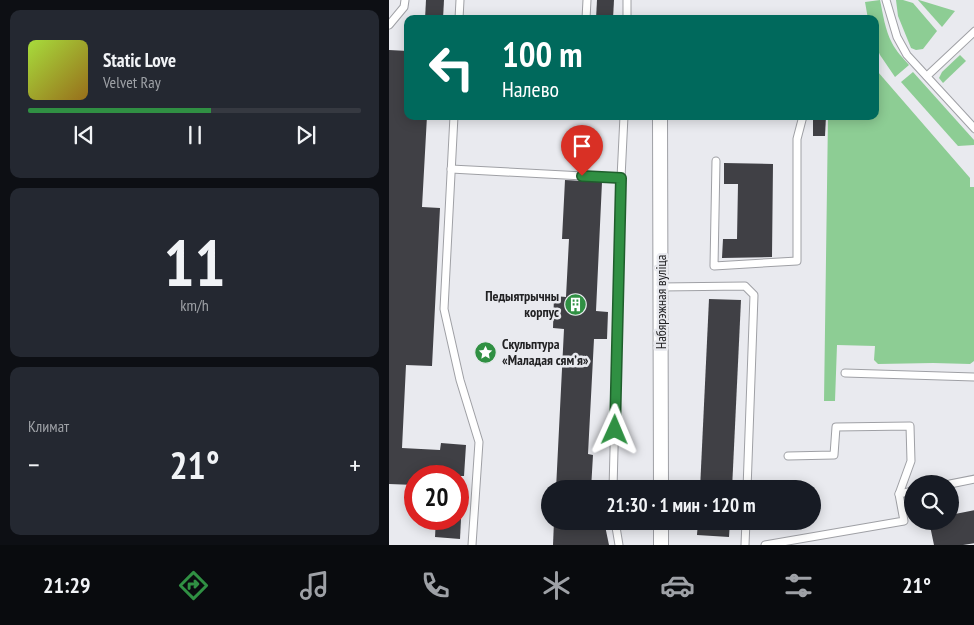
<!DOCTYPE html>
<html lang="ru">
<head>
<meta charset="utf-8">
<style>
	:root { --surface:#171b24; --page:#242831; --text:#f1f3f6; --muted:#9ea1a6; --line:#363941; --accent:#309043 }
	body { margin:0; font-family:"PT Sans Narrow",sans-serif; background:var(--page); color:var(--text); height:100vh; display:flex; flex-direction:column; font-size:19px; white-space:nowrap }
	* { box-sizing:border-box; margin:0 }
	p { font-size:16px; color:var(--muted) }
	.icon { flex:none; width:28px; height:28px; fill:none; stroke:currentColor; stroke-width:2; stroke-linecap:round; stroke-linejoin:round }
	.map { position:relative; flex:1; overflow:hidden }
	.details { display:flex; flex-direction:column; gap:10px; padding:10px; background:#0d0f14; width:389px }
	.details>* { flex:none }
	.guide { position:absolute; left:15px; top:15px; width:475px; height:105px; border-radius:10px; box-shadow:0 2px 12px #0003; background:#00695c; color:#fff; overflow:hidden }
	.buttons { position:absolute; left:515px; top:475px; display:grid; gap:10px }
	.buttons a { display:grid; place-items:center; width:55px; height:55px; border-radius:50%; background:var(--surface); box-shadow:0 2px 12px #0003; font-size:25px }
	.speed { position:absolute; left:15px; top:465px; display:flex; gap:10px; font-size:25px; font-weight:700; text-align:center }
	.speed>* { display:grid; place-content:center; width:65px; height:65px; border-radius:50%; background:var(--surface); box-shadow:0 2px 12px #0003; line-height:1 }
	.speed .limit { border:8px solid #d22; background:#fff; color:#111 }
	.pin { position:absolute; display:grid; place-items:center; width:42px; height:42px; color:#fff; margin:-51px -21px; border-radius:50% 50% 50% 0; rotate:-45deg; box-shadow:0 0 5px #0007 }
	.pin .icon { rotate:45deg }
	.me { position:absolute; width:55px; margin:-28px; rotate:1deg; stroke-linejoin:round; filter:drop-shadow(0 0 4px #0008) }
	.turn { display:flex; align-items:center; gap:18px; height:105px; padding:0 15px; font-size:22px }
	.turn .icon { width:65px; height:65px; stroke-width:2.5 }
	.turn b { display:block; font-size:35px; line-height:42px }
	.big { font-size:38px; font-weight:700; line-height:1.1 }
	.details .card { flex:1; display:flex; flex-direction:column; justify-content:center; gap:8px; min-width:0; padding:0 18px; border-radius:10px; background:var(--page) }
	.details .dial { align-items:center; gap:0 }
	.dial b { font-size:65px; line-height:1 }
	.song { display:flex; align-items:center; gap:15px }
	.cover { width:60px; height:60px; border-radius:8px; background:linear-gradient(135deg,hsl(80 70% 55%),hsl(40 70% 35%)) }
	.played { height:5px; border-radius:2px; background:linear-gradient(90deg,var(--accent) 55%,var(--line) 55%) }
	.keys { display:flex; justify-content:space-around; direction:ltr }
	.heat { display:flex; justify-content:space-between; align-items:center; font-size:28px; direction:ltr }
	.trip { position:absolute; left:152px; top:480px; width:280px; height:50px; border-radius:25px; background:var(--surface); box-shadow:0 2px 12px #0003; font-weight:700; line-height:50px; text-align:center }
	.menu { display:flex; height:80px; justify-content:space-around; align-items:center; background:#090b0e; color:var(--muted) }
	.menu .icon { width:35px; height:35px }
	.menu .selected { color:var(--accent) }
	.menu b { font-size:22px; color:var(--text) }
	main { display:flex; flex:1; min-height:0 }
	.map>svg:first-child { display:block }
	.green { fill:#8dcd94 }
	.building { fill:#404045 }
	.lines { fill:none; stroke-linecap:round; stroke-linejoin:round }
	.service-casing { stroke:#9fa0a5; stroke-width:9 }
	.minor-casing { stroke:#9fa0a5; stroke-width:16 }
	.service { stroke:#fff; stroke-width:7 }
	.minor { stroke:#fff; stroke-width:14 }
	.route-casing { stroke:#1f5e2c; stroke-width:12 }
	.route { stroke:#309043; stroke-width:9 }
	.labels { text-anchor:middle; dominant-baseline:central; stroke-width:5; stroke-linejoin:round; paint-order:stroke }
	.poi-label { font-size:14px; font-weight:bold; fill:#222224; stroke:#e9eaef; text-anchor:end }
	.street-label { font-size:14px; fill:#222224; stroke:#e9eaef }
</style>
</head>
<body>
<main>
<section class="details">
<div class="card">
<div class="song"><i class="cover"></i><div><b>Static Love</b><p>Velvet Ray</p></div></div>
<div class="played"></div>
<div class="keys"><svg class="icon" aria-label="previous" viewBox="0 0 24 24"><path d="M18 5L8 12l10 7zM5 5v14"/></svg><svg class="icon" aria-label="pause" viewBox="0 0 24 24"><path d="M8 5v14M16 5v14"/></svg><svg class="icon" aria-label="next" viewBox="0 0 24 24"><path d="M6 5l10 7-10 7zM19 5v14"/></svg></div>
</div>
<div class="card dial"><b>11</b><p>km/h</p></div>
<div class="card"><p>Климат</p>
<div class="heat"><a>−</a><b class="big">21°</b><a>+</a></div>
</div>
</section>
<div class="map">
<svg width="586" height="545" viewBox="0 0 586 545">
	<rect width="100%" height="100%" fill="#e9eaef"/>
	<g class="green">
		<path d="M491,0C494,14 496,30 503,43C507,51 514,58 520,65L506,77L491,55L486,44V19H479L476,2Z"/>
		<path d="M507,0H514L524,3L548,31L534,49L527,50L522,48L509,16Z"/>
		<path d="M529,0H530L566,11L553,27Z"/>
		<path d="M571,55L577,61L554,83L550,78L553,72Z"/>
		<path d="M486,68L489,72L581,178V187H585V361L581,364L544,363L489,364L485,360L486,346L448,345L446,401H435L439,116H486Z"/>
		<path d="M524,72L585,140V145L569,146L512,82Z"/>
	</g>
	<g class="building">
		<path d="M37,0H55L54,19H36Z"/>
		<path d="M208,0H225L224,19H207Z"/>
		<path d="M0,50L19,51V116H38L33,207L51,208L43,366L17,365L13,448L51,450L52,443L77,445L75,476H26V485L0,484Z"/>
		<path d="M424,116H437L436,136H424Z"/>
		<path d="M190,137L210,138L209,153L189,152Z"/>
		<path d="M335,163L384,164L383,257L333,258L334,239H348L349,184H335Z"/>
		<path d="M176,180L213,182L207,311L219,312L218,339H205L199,454L204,455L202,489H167L175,329L164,328L165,296L177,297L180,239H173Z"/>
		<path d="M320,299L352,300L343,489H311Z"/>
		<path d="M586,510V543L574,545H545L540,521H561V515Z"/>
		<path d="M47,519H72L71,539L46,537Z"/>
		<path d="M165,521H215L220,545H164Z"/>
		<path d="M309,521H341L340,537L308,535Z"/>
	</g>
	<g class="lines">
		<defs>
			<g id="service">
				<path d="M497,0L508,37L518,55L586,129"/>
				<path d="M70,19L71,0"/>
				<path d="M197,19L198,0"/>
				<path d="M238,19V0"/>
				<path d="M0,25L15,7L16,0"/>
				<path d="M538,76L586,31"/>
				<path d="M65,116L55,309L71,380L90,442L83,545"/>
				<path d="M327,161L325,266L408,261V139L414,116"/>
				<path d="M62,169L232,178"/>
				<path d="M272,287L356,286L365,295L358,489"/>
				<path d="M456,373L586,377"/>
				<path d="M399,456L445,455L447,427L521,426L522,461L510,494"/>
				<path d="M561,484L586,479"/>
				<path d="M224,489L232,178L235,116"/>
				<path d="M226,521L230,545"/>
				<path d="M356,545L357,521"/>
				<path d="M376,545L515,521L510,494L524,491"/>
			</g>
			<g id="minor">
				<path d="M271,116L272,489"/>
				<path d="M272,545V521"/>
			</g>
		</defs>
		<use href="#service" class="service-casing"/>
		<use href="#minor" class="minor-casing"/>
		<use href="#service" class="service"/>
		<use href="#minor" class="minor"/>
	</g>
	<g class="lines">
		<defs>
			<path id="route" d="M193,176L232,178L226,430"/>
		</defs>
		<use href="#route" class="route-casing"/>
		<use href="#route" class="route"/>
	</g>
	<defs>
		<symbol id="building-disc" viewBox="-11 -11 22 22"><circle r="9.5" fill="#309043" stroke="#e9eaef"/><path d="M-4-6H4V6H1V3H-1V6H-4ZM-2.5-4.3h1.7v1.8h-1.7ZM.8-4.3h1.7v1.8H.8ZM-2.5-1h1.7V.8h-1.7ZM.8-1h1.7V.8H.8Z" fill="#fff"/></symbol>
		<symbol id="sight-disc" viewBox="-11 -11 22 22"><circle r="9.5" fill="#309043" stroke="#e9eaef"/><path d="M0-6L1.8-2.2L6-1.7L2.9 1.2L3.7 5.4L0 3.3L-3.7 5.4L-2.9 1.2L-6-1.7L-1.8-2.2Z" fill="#fff"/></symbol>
	</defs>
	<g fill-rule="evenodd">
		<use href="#building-disc" x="174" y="292" width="25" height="25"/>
		<use href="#sight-disc" x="84" y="340" width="25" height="25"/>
	</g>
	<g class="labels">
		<g class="poi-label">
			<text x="170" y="296">Педыятрычны<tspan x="170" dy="16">корпус</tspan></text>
			<text x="113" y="344" text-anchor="start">Скульптура<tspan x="113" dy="16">«Маладая сямʼя»</tspan></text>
		</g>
		<g class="street-label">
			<text transform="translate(272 302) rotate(-90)">Набярэжная вуліца</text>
		</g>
	</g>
</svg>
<div class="buttons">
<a><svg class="icon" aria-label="search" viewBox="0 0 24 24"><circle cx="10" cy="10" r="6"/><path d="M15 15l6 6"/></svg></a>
</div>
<div class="speed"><div class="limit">20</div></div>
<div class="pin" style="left:193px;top:176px;background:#d93025"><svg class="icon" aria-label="arrive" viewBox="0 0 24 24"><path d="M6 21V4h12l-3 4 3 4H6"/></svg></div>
<svg class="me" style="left:226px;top:430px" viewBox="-20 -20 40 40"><path d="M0-17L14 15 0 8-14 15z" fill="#309043" stroke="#fff" stroke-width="4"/></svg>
<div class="trip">21:30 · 1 мин · 120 m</div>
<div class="guide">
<div class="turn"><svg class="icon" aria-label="left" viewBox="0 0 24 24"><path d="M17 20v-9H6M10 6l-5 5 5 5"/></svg><div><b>100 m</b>Налево</div></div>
</div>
</div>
</main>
<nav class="menu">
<b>21:29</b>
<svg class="icon selected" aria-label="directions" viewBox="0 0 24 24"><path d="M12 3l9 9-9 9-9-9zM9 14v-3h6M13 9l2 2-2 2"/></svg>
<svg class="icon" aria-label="music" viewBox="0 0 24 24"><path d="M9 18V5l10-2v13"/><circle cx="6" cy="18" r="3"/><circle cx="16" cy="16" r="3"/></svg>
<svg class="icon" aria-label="phone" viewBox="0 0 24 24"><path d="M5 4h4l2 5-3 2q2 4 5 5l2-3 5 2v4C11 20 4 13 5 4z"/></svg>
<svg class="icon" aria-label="climate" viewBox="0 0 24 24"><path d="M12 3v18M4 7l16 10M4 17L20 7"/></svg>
<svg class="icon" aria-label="car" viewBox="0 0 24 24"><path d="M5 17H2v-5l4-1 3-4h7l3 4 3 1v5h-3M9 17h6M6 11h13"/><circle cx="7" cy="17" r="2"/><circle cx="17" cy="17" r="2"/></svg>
<svg class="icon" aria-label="filters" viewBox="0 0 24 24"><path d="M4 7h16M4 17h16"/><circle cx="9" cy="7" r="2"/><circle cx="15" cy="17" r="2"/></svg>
<b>21°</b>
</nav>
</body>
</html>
